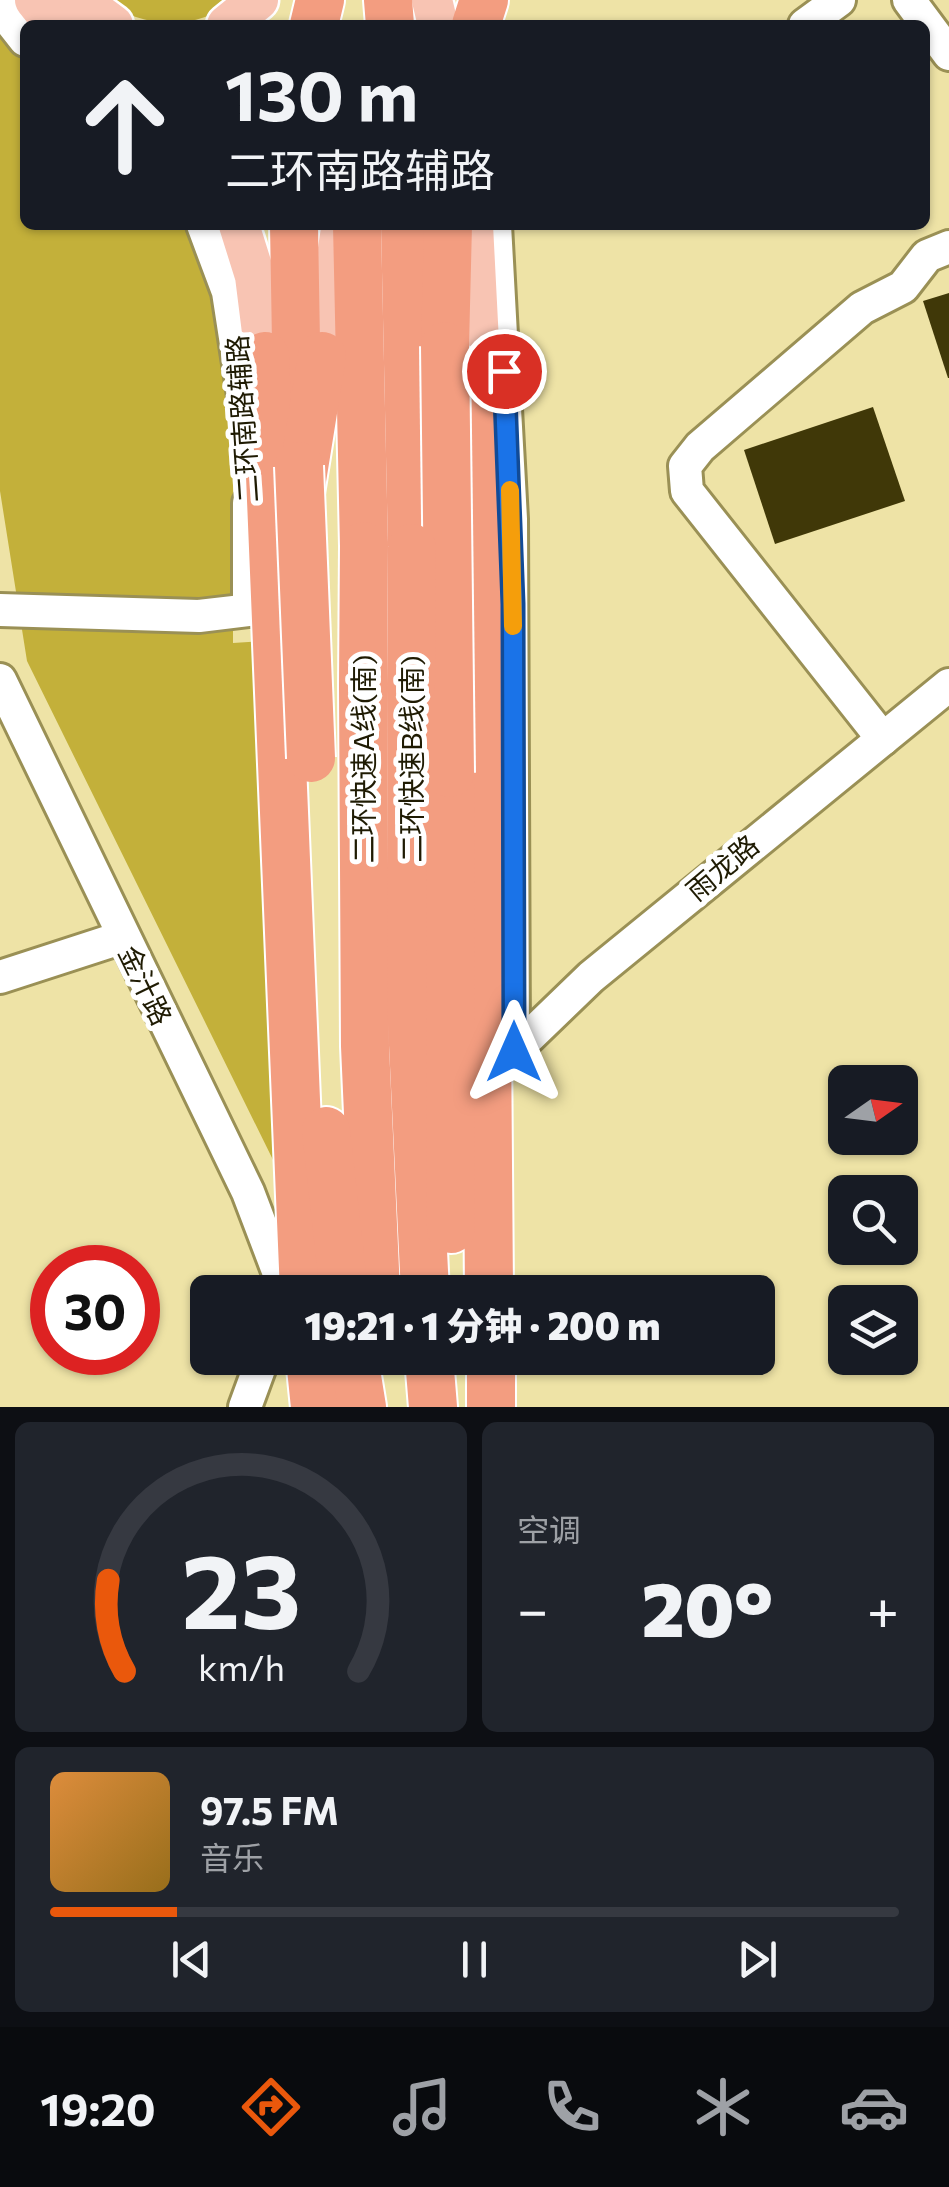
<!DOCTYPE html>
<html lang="zh">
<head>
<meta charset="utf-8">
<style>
	:root { --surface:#171b24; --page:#20242c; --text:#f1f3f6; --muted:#9ea1a6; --line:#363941; --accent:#ea580c }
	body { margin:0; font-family:Commissioner,"Noto Sans SC",sans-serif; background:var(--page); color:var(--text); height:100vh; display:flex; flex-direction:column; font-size:38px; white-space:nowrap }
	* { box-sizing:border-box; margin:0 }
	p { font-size:32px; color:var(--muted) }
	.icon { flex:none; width:55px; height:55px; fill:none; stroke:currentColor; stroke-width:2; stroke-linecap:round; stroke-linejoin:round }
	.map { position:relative; height:1407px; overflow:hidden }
	.side { display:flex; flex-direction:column; gap:15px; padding:15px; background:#0d0f14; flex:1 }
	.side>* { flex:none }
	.guide { position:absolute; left:20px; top:20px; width:910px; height:210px; border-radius:15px; box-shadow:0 2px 8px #0004; background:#171b24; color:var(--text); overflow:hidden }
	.needle { width:65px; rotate:76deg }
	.buttons { position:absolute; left:828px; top:1065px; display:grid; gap:20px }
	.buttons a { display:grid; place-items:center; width:90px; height:90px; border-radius:15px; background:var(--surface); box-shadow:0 2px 8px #0004; font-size:50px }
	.speed { position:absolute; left:30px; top:1245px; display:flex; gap:20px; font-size:50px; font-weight:700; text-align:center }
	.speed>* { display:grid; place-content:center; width:130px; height:130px; border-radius:50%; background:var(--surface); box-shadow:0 2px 8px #0004; line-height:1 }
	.speed .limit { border:15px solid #d22; background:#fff; color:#111 }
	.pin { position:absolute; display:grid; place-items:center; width:85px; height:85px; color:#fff; margin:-42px; border:5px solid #fff; border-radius:50%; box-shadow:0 2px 10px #0007 }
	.me { position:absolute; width:110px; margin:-55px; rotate:0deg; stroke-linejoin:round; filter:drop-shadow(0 0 8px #0008) }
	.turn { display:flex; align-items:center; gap:35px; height:210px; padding:0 40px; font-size:45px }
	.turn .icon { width:130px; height:130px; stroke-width:2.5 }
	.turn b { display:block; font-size:70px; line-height:85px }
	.big { font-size:75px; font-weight:800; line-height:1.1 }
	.side .widget { flex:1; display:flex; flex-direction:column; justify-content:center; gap:15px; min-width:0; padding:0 35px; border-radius:15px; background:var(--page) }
	.side .dial { align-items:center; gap:0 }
	.dial svg { height:260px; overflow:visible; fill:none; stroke:var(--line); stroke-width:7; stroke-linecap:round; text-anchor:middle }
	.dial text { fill:var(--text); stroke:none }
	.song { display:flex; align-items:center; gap:30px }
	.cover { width:120px; height:120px; border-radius:15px; background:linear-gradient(135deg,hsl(30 70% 55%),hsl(40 70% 35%)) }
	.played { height:10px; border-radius:5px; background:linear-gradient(90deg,var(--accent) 15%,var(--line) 15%) }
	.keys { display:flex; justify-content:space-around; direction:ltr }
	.heat { display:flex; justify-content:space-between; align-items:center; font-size:55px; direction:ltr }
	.side .tiles { flex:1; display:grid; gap:15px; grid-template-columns:1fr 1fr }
	.widget:last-child { grid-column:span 2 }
	.trip { position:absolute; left:190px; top:1275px; width:585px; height:100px; border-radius:15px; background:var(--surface); box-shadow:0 2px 8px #0004; font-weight:800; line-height:100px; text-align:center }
	.tab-bar { display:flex; height:160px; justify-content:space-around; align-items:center; background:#090b0e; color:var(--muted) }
	.tab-bar .icon { width:70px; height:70px }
	.tab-bar .on { color:var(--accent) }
	.tab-bar b { font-size:45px; color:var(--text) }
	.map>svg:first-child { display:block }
	.forest { fill:#c3b03a }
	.building { fill:#403808 }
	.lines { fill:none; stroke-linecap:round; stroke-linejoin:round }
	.minor-casing { stroke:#9a9055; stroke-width:38 }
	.major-casing { stroke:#fff; stroke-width:45 }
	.highway-casing { stroke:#fff; stroke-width:52 }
	.minor { stroke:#fff; stroke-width:32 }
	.major { stroke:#f8c4b3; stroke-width:40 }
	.highway { stroke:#f39d80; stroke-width:48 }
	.highway-bridge-casing { stroke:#fff; stroke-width:52; stroke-linecap:butt }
	.highway-bridge { stroke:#f39d80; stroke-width:48 }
	.route-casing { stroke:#114b97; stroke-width:25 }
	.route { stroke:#1a73e8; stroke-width:18 }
	.slow { stroke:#f59e0b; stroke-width:18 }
	.labels { text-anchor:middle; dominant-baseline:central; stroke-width:10; stroke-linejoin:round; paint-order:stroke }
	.street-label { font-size:28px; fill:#1f1b03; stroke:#fff }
</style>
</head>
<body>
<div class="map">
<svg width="949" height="1407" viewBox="0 0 949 1407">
	<rect width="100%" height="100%" fill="#eee3a6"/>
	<g class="forest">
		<path d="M101,0H237C193,32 146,29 101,0Z"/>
		<path d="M0,38L25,58V225H188L217,284L233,372V643L262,641L277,1168L27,661L0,491Z"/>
	</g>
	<g class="building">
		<path d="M949,293V378H948L923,301Z"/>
		<path d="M873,407L905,501L775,544L744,450Z"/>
	</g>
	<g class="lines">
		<defs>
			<g id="minor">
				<path d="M909,0L949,54"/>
				<path d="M0,8L25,40"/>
				<path d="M805,25L839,0"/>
				<path d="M203,225L228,292L246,409"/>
				<path d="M495,225L511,519L513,1051"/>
				<path d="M249,503V609"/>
				<path d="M0,610L199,616L258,609"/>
				<path d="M0,680L248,1192L286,1292"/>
				<path d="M883,739L687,491L685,466L700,447L862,308L903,287L927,256L949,247"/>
				<path d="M0,977L108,942"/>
				<path d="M506,1059L591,977L949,685"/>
				<path d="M245,1407L263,1358"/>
			</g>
			<g id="major">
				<path d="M35,0L55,25"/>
				<path d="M79,0L113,25"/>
				<path d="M432,0L438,25"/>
				<path d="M227,25L258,0"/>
				<path d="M239,225L255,276L265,356"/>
				<path d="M473,225L482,401"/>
				<path d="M322,356L341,229"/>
			</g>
			<g id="highway">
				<path d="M388,0L390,25"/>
				<path d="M314,25L320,0"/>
				<path d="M476,25L484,0"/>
				<path d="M294,225L297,401"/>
				<path d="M357,225L364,546"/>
				<path d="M405,225L412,548"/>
				<path d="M445,346L448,225"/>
				<path d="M265,356L304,1292"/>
				<path d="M482,401L489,1292"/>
				<path d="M298,505L322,356"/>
				<path d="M363,685L365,1046L376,1292"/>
				<path d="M411,685L412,1024L425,1292"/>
				<path d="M450,773L451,1229"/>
				<path d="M326,1131L344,1292"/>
				<path d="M310,1358L315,1407"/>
				<path d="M354,1358L362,1407"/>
				<path d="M429,1358L433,1407"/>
				<path d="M491,1358V1407"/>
			</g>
		</defs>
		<use href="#minor" class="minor-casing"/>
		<use href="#major" class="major-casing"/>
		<use href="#highway" class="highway-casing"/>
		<use href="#minor" class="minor"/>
		<use href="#major" class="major"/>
		<use href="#highway" class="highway"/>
		<defs>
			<g id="highway-bridge">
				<path d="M445,346L450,773"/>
				<path d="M299,466L311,758"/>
				<path d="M363,685L364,546"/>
				<path d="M411,685L412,548"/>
			</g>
		</defs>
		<use href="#highway-bridge" class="highway-bridge-casing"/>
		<use href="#highway-bridge" class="highway-bridge"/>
	</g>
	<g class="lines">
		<defs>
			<path id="route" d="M504,371L513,604L514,1052"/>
		</defs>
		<use href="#route" class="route-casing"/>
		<use href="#route" class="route"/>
		<path class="slow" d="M510,490L513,626"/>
	</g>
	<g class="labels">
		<g class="street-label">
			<text transform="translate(242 419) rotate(-94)">二环南路辅路</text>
			<text transform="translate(363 759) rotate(-90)">二环快速A线(南)</text>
			<text transform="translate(411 759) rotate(-90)">二环快速B线(南)</text>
			<text transform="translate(722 867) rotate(-40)">雨龙路</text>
			<text transform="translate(146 985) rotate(64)">金汁路</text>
		</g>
	</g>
</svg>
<div class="buttons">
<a><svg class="needle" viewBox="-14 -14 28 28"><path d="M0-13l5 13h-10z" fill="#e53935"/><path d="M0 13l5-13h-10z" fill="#9ea1a6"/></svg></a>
<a><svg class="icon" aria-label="search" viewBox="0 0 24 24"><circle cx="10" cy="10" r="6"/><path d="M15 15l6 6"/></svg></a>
<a><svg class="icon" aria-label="layers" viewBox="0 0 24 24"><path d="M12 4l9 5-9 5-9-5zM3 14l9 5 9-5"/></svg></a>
</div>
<div class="speed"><div class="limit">30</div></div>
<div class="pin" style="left:504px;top:371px;background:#d93025"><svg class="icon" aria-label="arrive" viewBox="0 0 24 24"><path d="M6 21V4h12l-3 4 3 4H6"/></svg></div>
<svg class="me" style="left:514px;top:1052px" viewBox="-20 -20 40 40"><path d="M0-17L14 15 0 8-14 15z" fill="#1a73e8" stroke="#fff" stroke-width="4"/></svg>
<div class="trip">19:21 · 1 分钟 · 200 m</div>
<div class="guide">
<div class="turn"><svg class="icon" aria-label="ahead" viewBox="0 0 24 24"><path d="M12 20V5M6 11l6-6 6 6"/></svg><div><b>130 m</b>二环南路辅路</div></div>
</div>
</div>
<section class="side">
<div class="tiles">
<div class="widget dial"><svg viewBox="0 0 100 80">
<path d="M14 69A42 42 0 1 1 86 69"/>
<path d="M14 69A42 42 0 0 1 9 41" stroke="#ea580c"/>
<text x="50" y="56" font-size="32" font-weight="700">23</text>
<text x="50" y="72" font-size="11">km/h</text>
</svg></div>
<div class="widget"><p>空调</p>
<div class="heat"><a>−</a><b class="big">20°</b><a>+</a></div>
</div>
<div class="widget">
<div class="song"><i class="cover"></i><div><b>97.5 FM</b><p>音乐</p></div></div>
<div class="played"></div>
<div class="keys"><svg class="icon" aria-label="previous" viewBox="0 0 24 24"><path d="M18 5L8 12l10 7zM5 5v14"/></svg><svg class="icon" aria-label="pause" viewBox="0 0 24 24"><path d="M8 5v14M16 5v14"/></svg><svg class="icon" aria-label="next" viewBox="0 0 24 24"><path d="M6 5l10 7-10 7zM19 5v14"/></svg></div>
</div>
</div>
</section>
<nav class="tab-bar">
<b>19:20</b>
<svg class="icon on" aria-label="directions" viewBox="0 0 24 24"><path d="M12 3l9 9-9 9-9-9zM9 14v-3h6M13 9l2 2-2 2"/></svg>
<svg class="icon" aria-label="music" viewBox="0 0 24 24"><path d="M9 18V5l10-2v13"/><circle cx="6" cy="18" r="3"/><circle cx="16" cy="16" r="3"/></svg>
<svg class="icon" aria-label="phone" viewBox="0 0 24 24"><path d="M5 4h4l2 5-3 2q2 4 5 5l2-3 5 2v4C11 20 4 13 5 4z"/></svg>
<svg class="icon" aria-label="climate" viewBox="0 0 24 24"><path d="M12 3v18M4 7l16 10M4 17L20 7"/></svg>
<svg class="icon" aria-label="car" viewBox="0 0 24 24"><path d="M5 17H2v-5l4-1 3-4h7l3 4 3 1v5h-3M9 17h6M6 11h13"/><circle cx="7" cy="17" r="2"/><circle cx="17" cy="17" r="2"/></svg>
</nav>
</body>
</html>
